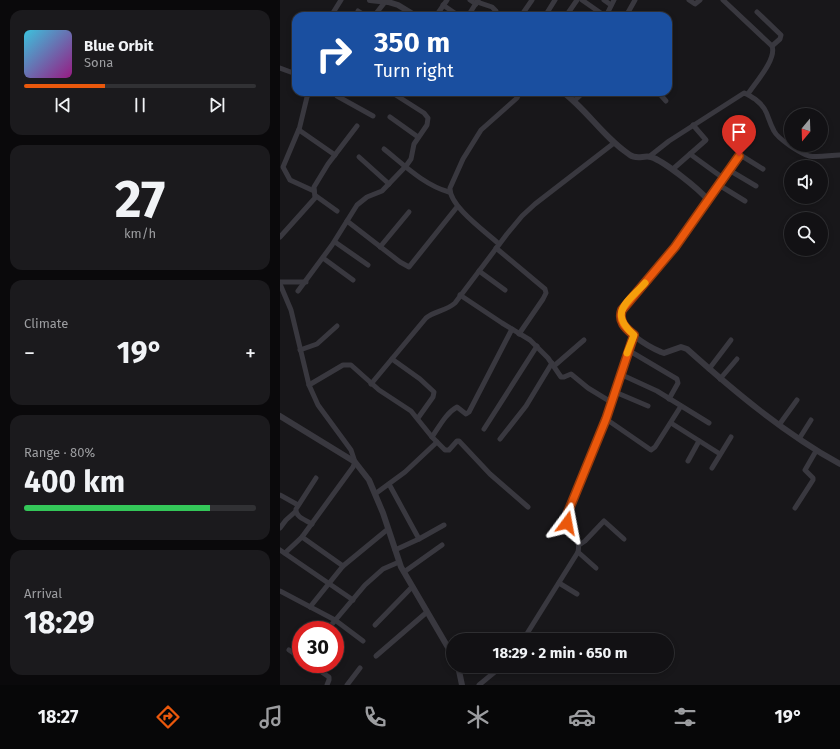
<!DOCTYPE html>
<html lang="en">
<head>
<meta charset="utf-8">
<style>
	:root { --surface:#121114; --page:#1b1a1d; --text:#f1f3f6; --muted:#9c9da0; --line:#313134; --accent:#ea580c }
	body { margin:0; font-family:"Fira Sans",sans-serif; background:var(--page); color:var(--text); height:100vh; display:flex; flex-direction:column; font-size:15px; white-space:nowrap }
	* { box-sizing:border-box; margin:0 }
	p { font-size:13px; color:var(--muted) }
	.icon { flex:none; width:22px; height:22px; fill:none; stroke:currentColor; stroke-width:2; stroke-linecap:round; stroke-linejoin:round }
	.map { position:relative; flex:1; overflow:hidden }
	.drawer { display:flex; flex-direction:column; gap:10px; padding:10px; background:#0a090b; width:280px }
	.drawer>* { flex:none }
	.banner { position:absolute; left:12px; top:12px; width:380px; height:84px; border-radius:12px; box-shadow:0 2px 6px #0003,0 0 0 1px var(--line); background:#1a4fa0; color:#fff; overflow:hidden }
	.needle { width:26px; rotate:199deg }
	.buttons { position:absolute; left:504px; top:108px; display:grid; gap:8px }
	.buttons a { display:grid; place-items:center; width:44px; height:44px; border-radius:50%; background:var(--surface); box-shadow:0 2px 6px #0003,0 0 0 1px var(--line); font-size:20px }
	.speed { position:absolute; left:12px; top:621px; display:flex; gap:8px; font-size:20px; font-weight:700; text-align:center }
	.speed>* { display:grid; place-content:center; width:52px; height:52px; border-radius:50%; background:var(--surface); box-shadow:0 2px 6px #0003,0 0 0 1px var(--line); line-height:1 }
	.speed .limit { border:6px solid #d22; background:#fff; color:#111 }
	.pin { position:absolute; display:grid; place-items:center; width:34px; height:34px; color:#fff; margin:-41px -17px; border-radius:50% 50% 50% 0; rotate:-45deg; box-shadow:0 0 4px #0007 }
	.pin .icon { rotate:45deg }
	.me { position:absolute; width:44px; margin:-22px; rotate:13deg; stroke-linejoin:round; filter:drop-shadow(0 0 3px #0008) }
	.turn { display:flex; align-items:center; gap:14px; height:84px; padding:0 16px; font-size:18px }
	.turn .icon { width:52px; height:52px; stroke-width:2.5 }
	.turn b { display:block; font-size:28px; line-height:34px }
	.big { font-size:30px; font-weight:700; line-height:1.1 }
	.drawer .card { flex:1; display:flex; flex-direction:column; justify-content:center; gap:6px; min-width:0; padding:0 14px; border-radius:12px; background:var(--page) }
	.drawer .dial { align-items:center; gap:0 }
	.dial b { font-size:52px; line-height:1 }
	.song { display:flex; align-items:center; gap:12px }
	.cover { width:48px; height:48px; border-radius:6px; background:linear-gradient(135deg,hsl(190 70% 55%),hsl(310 70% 35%)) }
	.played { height:4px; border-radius:2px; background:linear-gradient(90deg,var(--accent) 35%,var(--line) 35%) }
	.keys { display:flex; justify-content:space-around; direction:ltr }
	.heat { display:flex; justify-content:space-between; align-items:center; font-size:22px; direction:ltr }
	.charge { height:6px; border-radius:3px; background:linear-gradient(90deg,#34c759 80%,var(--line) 0) }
	.trip { position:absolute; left:166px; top:633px; width:228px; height:40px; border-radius:20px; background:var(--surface); box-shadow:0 2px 6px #0003,0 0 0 1px var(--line); font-weight:700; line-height:40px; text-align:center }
	.tab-bar { display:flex; height:64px; justify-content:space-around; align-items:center; background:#070708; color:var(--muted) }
	.tab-bar .icon { width:28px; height:28px }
	.tab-bar .active { color:var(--accent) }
	.tab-bar b { font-size:18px; color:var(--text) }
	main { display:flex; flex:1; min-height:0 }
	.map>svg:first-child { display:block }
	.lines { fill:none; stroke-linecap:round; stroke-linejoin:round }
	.minor { stroke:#39383f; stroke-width:5 }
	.tertiary { stroke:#39383f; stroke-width:6 }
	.route-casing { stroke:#983908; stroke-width:10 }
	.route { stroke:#ea580c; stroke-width:7 }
	.slow { stroke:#f59e0b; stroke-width:7 }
</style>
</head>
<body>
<main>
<section class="drawer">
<div class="card">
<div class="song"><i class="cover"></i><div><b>Blue Orbit</b><p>Sona</p></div></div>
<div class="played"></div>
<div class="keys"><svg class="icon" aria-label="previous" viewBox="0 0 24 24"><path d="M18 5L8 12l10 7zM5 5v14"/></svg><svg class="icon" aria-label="pause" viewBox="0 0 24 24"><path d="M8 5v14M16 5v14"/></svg><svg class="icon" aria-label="next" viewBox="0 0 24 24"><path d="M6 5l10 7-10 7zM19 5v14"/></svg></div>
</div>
<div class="card dial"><b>27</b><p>km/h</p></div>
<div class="card"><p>Climate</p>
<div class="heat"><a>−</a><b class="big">19°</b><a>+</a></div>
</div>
<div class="card"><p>Range · 80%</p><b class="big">400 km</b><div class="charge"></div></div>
<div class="card"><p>Arrival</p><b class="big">18:29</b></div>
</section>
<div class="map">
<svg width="560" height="685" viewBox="0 0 560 685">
	<rect width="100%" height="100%" fill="#18171a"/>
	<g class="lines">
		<g class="minor">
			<path d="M190,0L196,4"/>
			<path d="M302,0L325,16"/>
			<path d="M324,0L331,5"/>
			<path d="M409,0L415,4L420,0"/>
			<path d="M443,0L492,46C497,59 475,83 468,94"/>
			<path d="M197,2L212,7L216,11L215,16"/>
			<path d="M163,5L179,16"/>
			<path d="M78,11L86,16"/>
			<path d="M477,12L501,35L500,39L492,46"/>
			<path d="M51,16L61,0"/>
			<path d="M94,16L105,2"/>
			<path d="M156,16L167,0"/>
			<path d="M188,16L198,0"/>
			<path d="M241,16L252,0"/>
			<path d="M265,16L275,0"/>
			<path d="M286,16L297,0"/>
			<path d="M326,16L334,0"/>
			<path d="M346,16L355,0"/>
			<path d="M0,68L16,74"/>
			<path d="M30,92L27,97L19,130L55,155"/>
			<path d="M54,92L57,96L93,116"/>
			<path d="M378,92L386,101"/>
			<path d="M294,101L304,92"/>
			<path d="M110,117L138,137"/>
			<path d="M19,129L3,167L10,180L34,191"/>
			<path d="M104,149C124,165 144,185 169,192"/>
			<path d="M410,154L443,178"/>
			<path d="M370,156L389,141L464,93C468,94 471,97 475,99C489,110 486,116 494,131C498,139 520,153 529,156C539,158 550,155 560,155"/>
			<path d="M79,157L109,184"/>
			<path d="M393,169L426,140L413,125"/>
			<path d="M449,170L476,186"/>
			<path d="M439,185L465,201"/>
			<path d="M36,196L57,211"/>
			<path d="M428,200L459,156H462L483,169"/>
			<path d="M67,221L120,262L129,267L177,207"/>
			<path d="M0,237L35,198L34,187L48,164L77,126"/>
			<path d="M55,242L88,265"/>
			<path d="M219,244C206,232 169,206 170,188L183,159L201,130L237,98L240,92"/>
			<path d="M100,247L129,212"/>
			<path d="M216,248L265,289L266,293L263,299L239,334"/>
			<path d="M43,258L73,280"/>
			<path d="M199,271L225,290"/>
			<path d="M0,282H26"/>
			<path d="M0,284L11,310L29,385L38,405L71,450L75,462L73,467L22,537L5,553"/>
			<path d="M18,291L52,245L77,205L87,197L102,191L126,166L131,159L134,144L147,125L148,118L144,113L111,92"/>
			<path d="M180,295L222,323L250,340L268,358L281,377H284L291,374L308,388L331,402"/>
			<path d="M20,350L37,344L57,326"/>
			<path d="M348,350L397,379L398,383L389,399"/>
			<path d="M112,359L140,379L154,392L153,397L138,418"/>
			<path d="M274,366L304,340"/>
			<path d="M429,369L451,340"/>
			<path d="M340,374L377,391L429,423"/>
			<path d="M440,379L457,359"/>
			<path d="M91,384L146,318C155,311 166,311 175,303L227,234L242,216L255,204L334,143"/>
			<path d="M29,385L63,365H71L99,390L131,411L152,437L165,450H169L177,441H179L210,474L248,507"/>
			<path d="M335,392L368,406"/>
			<path d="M326,419L371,450L375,447L401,406"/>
			<path d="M391,423L440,454"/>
			<path d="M499,425L517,400"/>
			<path d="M204,429L257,346"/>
			<path d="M152,437C159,427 166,413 177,407L186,414L189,412L232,329"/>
			<path d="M220,439L246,406L272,363"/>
			<path d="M519,439L531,420"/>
			<path d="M408,461L419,441"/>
			<path d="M432,468L451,437"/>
			<path d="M109,484L139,539"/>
			<path d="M95,494L125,472L157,442"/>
			<path d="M0,495L18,505"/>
			<path d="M515,508L533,480V478L525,470L536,451"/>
			<path d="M32,524C26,520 15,517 16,509L36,478"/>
			<path d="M0,528L6,520L15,512"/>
			<path d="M22,537L63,566"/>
			<path d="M299,545L305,541L324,521L344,539"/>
			<path d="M0,550L73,600"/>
			<path d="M115,550L139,539L164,525"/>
			<path d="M298,552L316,568"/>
			<path d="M124,572L162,545"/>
			<path d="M279,583L297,594"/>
			<path d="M0,591L55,620L83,641"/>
			<path d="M30,607L63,566L108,529"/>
			<path d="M95,625L132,587"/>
			<path d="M47,630L85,585L103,569L119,562"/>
			<path d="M243,640L298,552C302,535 284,531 288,512L326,419L354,335"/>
			<path d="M9,650L21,658"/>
			<path d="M96,656L147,612"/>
			<path d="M30,664L49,677V680L47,685"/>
			<path d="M67,685L80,668"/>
			<path d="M199,685L222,666"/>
		</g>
		<g class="tertiary">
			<path d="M90,0L108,2L118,5L136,16"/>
			<path d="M283,92C308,111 324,138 350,155C357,160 364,155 371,157C384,161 419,189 428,200L426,203L384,262L344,306C343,308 341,311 340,314C338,329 369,347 381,352L384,353L401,347L407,349C455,392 504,433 560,464"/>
			<path d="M0,416L75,462L89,480L103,513L121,567L173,656"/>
			<path d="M178,666L182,685"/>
		</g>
	</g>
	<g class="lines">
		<defs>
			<path id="route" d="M287,523L288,512L326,419L354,335C345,328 338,321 342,310L395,247L459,156"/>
		</defs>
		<use href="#route" class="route-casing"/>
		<use href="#route" class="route"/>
		<path class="slow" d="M347,353L354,335C328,312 347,303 365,283"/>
	</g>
</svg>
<div class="buttons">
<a><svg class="needle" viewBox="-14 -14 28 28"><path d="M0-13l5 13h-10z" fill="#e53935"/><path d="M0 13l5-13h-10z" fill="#9c9da0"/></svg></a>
<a><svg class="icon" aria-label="sound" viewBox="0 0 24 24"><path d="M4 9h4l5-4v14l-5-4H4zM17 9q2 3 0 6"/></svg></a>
<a><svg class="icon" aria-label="search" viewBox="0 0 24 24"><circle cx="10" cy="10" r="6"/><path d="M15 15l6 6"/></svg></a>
</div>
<div class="speed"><div class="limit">30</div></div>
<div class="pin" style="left:459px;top:156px;background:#d93025"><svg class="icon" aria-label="arrive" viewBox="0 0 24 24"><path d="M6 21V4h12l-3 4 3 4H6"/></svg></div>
<svg class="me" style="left:287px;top:523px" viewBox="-20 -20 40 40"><path d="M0-17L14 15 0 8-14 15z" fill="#ea580c" stroke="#fff" stroke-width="4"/></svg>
<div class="trip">18:29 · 2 min · 650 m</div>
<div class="banner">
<div class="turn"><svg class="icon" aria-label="right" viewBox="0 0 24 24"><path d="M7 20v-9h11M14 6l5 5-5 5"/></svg><div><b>350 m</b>Turn right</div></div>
</div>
</div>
</main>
<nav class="tab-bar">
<b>18:27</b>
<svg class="icon active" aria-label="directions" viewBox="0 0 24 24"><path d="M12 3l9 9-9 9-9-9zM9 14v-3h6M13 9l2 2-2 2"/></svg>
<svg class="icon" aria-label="music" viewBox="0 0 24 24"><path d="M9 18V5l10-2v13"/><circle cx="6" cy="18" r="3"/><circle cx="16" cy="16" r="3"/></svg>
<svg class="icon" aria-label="phone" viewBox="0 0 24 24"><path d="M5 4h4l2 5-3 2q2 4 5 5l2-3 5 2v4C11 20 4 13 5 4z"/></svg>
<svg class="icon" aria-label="climate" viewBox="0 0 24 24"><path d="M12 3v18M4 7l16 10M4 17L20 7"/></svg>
<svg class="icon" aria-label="car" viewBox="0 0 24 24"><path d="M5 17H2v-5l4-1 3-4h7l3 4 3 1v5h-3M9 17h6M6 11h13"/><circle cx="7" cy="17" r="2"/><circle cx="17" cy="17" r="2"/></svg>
<svg class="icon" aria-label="filters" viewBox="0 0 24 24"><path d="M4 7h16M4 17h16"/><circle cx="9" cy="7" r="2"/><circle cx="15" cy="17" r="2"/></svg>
<b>19°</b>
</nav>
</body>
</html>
